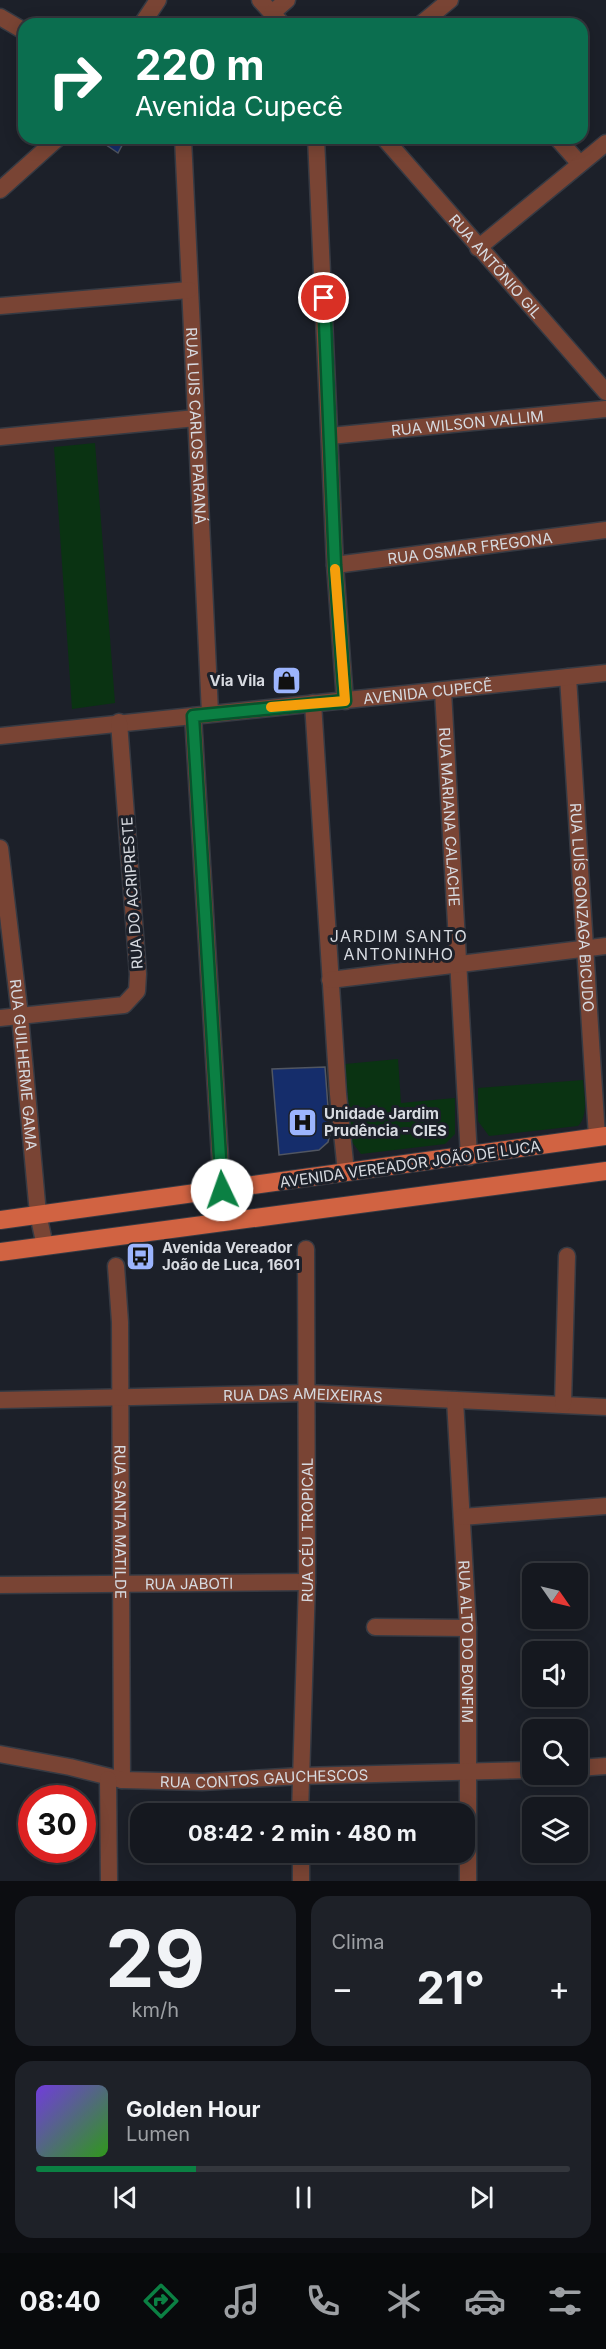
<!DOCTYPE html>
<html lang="pt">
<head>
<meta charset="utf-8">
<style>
	:root { --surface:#15181f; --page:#1e2128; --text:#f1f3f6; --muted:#9da0a4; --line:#34373d; --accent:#0b8043 }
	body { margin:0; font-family:Inter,sans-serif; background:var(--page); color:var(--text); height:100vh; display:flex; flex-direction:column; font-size:22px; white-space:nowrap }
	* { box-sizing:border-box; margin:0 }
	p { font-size:20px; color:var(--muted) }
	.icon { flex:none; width:33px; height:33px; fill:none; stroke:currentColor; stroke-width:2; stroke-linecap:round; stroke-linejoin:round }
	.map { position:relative; height:1881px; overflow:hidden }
	.details { display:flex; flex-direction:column; gap:15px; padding:15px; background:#0c0d11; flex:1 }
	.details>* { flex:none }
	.hud { position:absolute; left:18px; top:18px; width:570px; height:126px; border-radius:18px; box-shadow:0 3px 15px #0003,0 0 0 2px var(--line); background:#0b6e4f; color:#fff; overflow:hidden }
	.needle { width:39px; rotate:124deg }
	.buttons { position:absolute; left:522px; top:1563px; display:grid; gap:12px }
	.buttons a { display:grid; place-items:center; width:66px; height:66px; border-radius:12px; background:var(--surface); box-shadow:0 3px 15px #0003,0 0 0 2px var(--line); font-size:30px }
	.speed { position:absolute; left:18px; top:1785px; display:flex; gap:12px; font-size:30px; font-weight:700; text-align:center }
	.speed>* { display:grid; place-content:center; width:78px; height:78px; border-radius:50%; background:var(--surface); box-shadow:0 3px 15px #0003,0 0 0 2px var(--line); line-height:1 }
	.speed .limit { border:9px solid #d22; background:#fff; color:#111 }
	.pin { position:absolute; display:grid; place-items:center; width:51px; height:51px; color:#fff; margin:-26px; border:3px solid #fff; border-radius:50%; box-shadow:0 2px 6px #0007 }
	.me { position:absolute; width:66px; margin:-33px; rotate:357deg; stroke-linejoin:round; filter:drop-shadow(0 0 4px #0008) }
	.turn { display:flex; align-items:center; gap:21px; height:126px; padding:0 18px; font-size:27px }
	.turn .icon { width:78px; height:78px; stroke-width:2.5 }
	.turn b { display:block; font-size:42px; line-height:51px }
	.big { font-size:45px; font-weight:700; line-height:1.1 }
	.details .tile { flex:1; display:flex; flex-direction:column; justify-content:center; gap:9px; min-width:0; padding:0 21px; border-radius:18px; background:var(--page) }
	.details .dial { align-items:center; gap:0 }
	.dial b { font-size:78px; line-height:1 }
	.song { display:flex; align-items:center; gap:18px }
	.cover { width:72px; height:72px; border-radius:9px; background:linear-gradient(135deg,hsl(260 70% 55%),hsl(110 70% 35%)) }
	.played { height:6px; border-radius:3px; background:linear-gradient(90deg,var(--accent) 30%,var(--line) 30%) }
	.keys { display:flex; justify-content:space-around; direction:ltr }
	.heat { display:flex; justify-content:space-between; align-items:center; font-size:33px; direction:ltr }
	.details .tiles { flex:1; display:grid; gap:15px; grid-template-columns:1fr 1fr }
	.tile:last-child { grid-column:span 2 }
	.trip { position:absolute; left:130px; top:1803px; width:345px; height:60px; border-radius:18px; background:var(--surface); box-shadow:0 3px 15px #0003,0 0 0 2px var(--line); font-weight:700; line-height:60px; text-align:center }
	.menu { display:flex; height:96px; justify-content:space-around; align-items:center; background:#080a0c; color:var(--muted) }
	.menu .icon { width:42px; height:42px }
	.menu .on { color:var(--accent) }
	.menu b { font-size:27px; color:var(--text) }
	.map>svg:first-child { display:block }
	.green { fill:#0a3312 }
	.building { fill:#152d6b; stroke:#515661; stroke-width:1.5 }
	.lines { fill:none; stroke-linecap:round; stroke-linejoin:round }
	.minor-casing { stroke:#363a43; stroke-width:19 }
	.major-casing { stroke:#363a43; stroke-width:20 }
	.minor { stroke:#794434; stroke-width:16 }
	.major { stroke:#d16342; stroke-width:18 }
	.route-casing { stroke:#07532c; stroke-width:15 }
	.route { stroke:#0b8043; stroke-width:10 }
	.slow { stroke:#f59e0b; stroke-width:10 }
	.labels { text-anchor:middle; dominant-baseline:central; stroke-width:6; stroke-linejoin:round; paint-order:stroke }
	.street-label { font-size:15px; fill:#d7dae0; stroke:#1c2029 }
	.poi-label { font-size:15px; font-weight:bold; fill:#d7dae0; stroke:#1c2029; text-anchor:start }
	.neighbourhood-label { font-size:16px; letter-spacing:1.5px; fill:#d7dae0; stroke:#1c2029 }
</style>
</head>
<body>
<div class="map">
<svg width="606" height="1881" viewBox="0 0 606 1881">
	<rect width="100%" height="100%" fill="#1c2029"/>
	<g class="green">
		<path d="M95,443L115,703L72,709L54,447Z"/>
		<path d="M398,1059L401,1103L455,1098V1134L445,1144L361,1154L352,1142L345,1064Z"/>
		<path d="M583,1080C584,1094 589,1115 578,1126L489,1136L478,1121V1088Z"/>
	</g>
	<g class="building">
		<path d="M96,138H126L118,153Z"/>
		<path d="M325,1067L330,1134L328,1142L319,1150L279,1155L272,1069Z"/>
	</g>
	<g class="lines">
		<defs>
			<g id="minor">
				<path d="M260,0L282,24"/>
				<path d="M272,13L287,0"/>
				<path d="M0,17L24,31"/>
				<path d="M142,24L158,0"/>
				<path d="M421,24L450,0"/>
				<path id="s1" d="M183,138L210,713"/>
				<path d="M316,138L335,565L345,701"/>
				<path id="s2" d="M384,138L606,392"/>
				<path d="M557,138L580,164"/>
				<path d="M0,190L58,138"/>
				<path d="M478,248L606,143"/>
				<path d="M0,306L189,290"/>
				<path id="s3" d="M330,436L606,409"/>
				<path d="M0,437L196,418"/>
				<path id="s4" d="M335,565L606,530"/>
				<path id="s5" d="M568,677L597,1137"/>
				<path id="s6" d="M443,691L469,1157"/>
				<path d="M313,703L338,1094L346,1172"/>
				<path d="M193,716L222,1190"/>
				<path id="s7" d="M0,736L606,673"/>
				<path id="s8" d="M0,848L20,1016L38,1214L45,1246"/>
				<path d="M330,980L606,946"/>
				<path d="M0,1018L124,1005L137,991L138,974L119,722"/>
				<path id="s9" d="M116,1266L120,1322L122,1780"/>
				<path id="s10" d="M0,1400L307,1393L606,1407"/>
				<path id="s11" d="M455,1400L468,1628V1881"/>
				<path d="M563,1404L567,1256"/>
				<path d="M462,1517L606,1506"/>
				<path id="s12" d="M0,1585L307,1582"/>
				<path d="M375,1627L468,1628"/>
				<path id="s13" d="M0,1754L70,1767L122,1780L202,1782L300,1776L532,1770"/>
				<path d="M578,1768L606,1766"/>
				<path d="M108,1779L109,1881"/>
				<path id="s14" d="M300,1814L307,1582L306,1249"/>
				<path d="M301,1852V1881"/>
			</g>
			<g id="major">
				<path d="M0,1220L606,1136"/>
				<path d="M0,1252L606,1171"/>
			</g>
		</defs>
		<use href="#minor" class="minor-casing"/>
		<use href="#major" class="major-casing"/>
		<use href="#minor" class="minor"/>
		<use href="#major" class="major"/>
	</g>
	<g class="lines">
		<defs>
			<path id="route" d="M222,1190L193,716L345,701L335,565L324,298"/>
		</defs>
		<use href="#route" class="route-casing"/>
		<use href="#route" class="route"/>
		<path class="slow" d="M271,707L345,701L335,569"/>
	</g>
	<defs>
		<symbol id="shop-square" viewBox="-11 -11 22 22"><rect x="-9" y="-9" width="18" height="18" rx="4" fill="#9cb4fd" stroke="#1c2029"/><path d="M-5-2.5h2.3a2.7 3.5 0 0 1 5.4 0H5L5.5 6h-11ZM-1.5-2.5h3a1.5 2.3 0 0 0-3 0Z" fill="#111"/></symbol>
		<symbol id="hospital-square" viewBox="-11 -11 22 22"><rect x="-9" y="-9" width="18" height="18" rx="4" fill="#9cb4fd" stroke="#1c2029"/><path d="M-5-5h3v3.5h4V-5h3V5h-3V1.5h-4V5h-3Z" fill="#111"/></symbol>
		<symbol id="bus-square" viewBox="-11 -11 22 22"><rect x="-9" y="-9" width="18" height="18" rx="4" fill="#9cb4fd" stroke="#1c2029"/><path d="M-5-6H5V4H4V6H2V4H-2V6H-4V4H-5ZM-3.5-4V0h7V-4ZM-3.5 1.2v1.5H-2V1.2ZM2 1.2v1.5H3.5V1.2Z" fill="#111"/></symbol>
	</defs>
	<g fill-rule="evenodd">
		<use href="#shop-square" x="270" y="664" width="33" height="33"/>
		<use href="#hospital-square" x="286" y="1106" width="33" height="33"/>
		<use href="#bus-square" x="124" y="1240" width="33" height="33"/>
	</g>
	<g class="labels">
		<g class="street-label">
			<text stroke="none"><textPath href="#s2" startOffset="170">RUA ANTÔNIO GIL</textPath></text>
			<text stroke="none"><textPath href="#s3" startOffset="138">RUA WILSON VALLIM</textPath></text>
			<text stroke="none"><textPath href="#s1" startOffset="288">RUA LUIS CARLOS PARANÁ</textPath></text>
			<text stroke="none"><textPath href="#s4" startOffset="136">RUA OSMAR FREGONA</textPath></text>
			<text stroke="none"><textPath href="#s7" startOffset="430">AVENIDA CUPECÊ</textPath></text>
			<text stroke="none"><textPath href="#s6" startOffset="126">RUA MARIANA CALACHE</textPath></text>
			<text transform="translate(132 893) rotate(-94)">RUA DO ACRIPRESTE</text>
			<text stroke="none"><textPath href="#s5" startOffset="231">RUA LUÍS GONZAGA BICUDO</textPath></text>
			<text stroke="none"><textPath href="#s8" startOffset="218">RUA GUILHERME GAMA</textPath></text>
			<text transform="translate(410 1164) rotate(-8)">AVENIDA VEREADOR JOÃO DE LUCA</text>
			<text stroke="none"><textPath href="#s10" startOffset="303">RUA DAS AMEIXEIRAS</textPath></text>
			<text stroke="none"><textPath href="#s9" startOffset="256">RUA SANTA MATILDE</textPath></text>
			<text stroke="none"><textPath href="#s14" startOffset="284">RUA CÉU TROPICAL</textPath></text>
			<text stroke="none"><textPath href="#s12" startOffset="189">RUA JABOTI</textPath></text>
			<text stroke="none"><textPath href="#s11" startOffset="242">RUA ALTO DO BONFIM</textPath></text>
			<text stroke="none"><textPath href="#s13" startOffset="267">RUA CONTOS GAUCHESCOS</textPath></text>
		</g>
		<g class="poi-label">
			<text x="265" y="680" text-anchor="end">Via Vila</text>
			<text x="324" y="1113">Unidade Jardim<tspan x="324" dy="17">Prudência - CIES</tspan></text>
			<text x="162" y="1247">Avenida Vereador<tspan x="162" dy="17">João de Luca, 1601</tspan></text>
		</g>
		<g class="neighbourhood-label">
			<text x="399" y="936">JARDIM SANTO<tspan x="399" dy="18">ANTONINHO</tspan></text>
		</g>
	</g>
</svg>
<div class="buttons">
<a><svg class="needle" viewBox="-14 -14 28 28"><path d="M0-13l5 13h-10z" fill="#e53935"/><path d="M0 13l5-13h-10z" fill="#9da0a4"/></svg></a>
<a><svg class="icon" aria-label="sound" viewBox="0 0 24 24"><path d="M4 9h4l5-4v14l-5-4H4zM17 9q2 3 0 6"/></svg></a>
<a><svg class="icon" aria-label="search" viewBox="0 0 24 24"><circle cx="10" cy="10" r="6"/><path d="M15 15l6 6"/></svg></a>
<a><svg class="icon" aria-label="layers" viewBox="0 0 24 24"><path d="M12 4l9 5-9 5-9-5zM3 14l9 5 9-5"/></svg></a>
</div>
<div class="speed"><div class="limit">30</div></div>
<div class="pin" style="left:324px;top:298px;background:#d93025"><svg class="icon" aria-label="arrive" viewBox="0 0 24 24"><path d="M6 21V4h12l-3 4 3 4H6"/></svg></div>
<svg class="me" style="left:222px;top:1190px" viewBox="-20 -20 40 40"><circle r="19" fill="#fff"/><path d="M0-13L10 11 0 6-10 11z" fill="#0b8043"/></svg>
<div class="trip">08:42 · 2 min · 480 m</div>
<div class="hud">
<div class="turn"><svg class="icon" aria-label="right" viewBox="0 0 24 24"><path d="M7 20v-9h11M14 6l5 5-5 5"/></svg><div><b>220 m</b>Avenida Cupecê</div></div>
</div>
</div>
<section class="details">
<div class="tiles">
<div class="tile dial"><b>29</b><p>km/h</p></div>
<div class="tile"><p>Clima</p>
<div class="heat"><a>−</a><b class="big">21°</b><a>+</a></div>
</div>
<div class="tile">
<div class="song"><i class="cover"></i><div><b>Golden Hour</b><p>Lumen</p></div></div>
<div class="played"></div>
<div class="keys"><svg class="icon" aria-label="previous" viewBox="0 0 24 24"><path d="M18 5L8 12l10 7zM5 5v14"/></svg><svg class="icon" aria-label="pause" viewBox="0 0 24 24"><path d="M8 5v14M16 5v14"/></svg><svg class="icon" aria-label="next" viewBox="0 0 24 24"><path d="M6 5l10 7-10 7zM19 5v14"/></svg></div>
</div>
</div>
</section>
<nav class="menu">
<b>08:40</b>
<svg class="icon on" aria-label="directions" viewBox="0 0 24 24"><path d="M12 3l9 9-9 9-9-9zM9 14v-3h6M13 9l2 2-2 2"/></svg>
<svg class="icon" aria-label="music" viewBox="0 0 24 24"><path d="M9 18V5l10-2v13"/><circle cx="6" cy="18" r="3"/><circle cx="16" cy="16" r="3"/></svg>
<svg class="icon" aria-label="phone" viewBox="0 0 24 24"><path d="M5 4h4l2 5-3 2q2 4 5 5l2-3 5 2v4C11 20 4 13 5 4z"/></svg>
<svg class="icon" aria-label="climate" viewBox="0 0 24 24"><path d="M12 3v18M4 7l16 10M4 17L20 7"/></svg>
<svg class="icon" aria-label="car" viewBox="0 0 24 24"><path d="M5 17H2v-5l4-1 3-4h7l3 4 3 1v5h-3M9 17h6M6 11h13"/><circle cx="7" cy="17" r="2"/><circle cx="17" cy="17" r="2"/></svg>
<svg class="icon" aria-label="filters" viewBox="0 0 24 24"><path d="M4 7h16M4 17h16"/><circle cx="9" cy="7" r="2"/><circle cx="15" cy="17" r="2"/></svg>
</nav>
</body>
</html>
